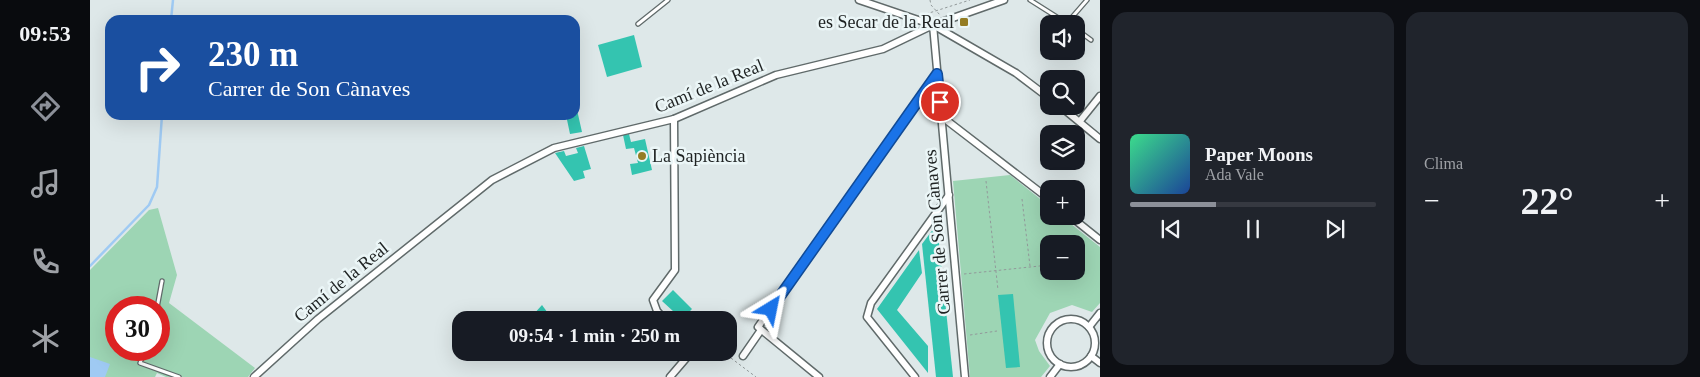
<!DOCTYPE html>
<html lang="es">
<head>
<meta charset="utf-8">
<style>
	:root { --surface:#171b24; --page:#20242c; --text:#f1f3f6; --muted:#9ea1a6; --line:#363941; --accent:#8c9099 }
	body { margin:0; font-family:"Times New Roman",serif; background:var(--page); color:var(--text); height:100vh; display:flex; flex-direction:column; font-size:19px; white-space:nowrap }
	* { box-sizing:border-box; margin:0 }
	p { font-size:16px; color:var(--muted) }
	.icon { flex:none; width:28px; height:28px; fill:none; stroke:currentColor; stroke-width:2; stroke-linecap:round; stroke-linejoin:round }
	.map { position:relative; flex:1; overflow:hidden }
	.drawer { display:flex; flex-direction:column; gap:12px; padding:12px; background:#0d0f14; width:600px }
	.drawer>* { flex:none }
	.hud { position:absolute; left:15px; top:15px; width:475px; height:105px; border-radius:15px; box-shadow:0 5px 20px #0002; background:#1a4fa0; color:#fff; overflow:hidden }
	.tools { position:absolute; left:950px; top:15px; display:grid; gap:10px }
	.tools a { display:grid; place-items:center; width:45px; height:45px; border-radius:10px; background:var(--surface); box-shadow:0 5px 20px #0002; font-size:25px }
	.speed { position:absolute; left:15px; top:296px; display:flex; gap:10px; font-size:25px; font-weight:700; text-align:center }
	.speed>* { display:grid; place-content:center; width:65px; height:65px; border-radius:50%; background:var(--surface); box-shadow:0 5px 20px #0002; line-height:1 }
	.speed .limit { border:8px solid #d22; background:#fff; color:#111 }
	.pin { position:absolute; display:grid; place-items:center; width:42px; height:42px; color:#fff; margin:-21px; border:2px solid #fff; border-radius:50%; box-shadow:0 1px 5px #0007 }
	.me { position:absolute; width:55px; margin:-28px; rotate:35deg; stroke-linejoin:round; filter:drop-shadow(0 0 4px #0008) }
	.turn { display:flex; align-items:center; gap:18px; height:105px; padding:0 20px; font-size:22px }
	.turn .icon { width:65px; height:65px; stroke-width:2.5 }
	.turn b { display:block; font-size:35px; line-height:42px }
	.big { font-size:38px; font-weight:600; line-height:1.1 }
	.drawer .widget { flex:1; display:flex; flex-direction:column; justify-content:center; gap:8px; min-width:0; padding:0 18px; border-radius:15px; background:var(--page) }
	.song { display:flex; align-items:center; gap:15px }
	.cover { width:60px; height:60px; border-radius:8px; background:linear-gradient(135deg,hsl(150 70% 55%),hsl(220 70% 35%)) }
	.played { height:5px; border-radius:2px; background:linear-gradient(90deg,var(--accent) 35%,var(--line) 35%) }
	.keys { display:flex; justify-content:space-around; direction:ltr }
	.heat { display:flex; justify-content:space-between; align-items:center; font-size:28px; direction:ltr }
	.drawer .tiles { flex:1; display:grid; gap:12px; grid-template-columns:repeat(2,1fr) }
	.trip { position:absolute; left:362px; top:311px; width:285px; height:50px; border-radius:15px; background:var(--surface); box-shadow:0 5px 20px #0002; font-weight:600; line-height:50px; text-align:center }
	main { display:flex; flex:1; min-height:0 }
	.tabs { display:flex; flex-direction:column; width:90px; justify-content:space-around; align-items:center; background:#090b0e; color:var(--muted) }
	.tabs .icon { width:35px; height:35px }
	.tabs .on { color:var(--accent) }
	.tabs b { font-size:22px; color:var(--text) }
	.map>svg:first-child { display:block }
	.green { fill:#9dd5b4; fill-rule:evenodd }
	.water { fill:#9fcaf3 }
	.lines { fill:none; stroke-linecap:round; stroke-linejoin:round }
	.stream { stroke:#9fcaf3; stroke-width:2.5 }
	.building { fill:#34c4b0 }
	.lane-casing { stroke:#606a6a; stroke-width:5.5 }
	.street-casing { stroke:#606a6a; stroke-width:9 }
	.path { stroke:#92999a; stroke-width:1; stroke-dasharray:2.5 2.5; stroke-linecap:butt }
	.lane { stroke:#fff; stroke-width:3 }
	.street { stroke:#fff; stroke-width:6 }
	.route-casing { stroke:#114b97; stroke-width:12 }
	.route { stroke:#1a73e8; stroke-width:9 }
	.poi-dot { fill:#957d24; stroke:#ebf6f7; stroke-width:2 }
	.labels { text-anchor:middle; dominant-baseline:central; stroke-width:5; stroke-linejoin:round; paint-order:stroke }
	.poi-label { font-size:18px; fill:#1f2323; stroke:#ebf6f7; text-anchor:end }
	.street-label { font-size:18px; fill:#1f2323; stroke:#ebf6f7 }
</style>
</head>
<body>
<main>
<nav class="tabs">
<b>09:53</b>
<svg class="icon on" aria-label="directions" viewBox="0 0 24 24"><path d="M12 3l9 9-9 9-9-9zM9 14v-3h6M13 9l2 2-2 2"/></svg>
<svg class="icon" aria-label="music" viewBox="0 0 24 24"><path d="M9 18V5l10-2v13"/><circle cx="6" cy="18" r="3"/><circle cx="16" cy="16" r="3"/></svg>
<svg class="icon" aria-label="phone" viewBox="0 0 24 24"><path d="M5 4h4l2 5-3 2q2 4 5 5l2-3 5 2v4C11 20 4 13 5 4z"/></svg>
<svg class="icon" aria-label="climate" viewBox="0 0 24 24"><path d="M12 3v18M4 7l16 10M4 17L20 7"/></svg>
</nav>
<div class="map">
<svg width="1010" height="377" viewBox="0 0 1010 377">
	<rect width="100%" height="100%" fill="#dee8e9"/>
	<g class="green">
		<path d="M920,175L959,206V216H971L1010,247V303L1002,312L982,305L960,313L945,340L949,351L960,366L951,377H880L863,181ZM959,244H986V271H959Z"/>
		<path d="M68,208L87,275L79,303L165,368L158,377H76L67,373L65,377H0V270L59,210ZM26,308H69V350H26Z"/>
	</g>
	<path class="water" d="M0,357L20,364L15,377H0Z"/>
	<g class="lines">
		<g class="stream">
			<path d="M81,20L83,0"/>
			<path d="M0,266L59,205L67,187L72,115"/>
		</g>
	</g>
	<g class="building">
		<path d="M544,35L552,67L517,77L508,45Z"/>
		<path d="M485,101L492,132L480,134L476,115H485Z"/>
		<path d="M539,134L541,142L555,139L562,170L542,175L540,164L548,163L544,148L536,149L533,135Z"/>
		<path d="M494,146L501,169L493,171L495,178L484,181L465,153L474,151L476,156L488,153L486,148Z"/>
		<path d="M847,224L863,377H846L832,244Z"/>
		<path d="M829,250L832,273L807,310L838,346V373L787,309Z"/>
		<path d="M583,290L602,309L591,320H586L581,315L584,312L572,301Z"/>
		<path d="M923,294L930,367L916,368L908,295Z"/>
		<path d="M452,305L463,320H447L443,315Z"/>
	</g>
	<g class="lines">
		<defs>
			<g id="lane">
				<path d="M940,0L978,24"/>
				<path d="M977,23L997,0"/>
				<path d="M548,24L578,0"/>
				<path d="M986,29L1001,40"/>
				<path d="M67,308L72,281"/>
				<path d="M55,350L50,363L89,377"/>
			</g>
			<g id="street">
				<path d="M769,0L843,25L926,73L959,98"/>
				<path d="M843,25L875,377"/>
				<path d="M970,106L1010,139"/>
				<path d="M851,116L959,199"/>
				<path d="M990,121L1010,96"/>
				<path d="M980,216L1010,240"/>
				<circle cx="981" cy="343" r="24"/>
				<path d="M575,320L567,311L563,300L585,270L584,119"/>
				<path d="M999,327L1010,313"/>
				<path d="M653,356L671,330"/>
				<path d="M1001,356L1010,363"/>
				<path d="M164,377L228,319L402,180L464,148L584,119L686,75L793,49L843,25L914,0"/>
				<path d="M580,377L598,356V352"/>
				<path d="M729,377L668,327L847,74"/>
				<path d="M825,377L777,317L781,303L859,195"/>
				<path d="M960,377L970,364"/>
			</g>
		</defs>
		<use href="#lane" class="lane-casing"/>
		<use href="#street" class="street-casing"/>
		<g class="path">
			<path d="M840,0L841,5L850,15"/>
			<path d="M836,14L880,0"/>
			<path d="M896,181L908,290"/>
			<path d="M932,199L940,266"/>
			<path d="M874,274L959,265"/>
			<path d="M880,335L907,331"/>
			<path d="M633,352L666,377"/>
		</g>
		<use href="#lane" class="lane"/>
		<use href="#street" class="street"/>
	</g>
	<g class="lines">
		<defs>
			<path id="route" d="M681,309L847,74L850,102"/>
		</defs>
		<use href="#route" class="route-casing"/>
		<use href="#route" class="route"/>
	</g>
	<g class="poi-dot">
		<rect x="869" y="17" width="10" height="10" rx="2.5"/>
		<circle cx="552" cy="156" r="5"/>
	</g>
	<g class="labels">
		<g class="poi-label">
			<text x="864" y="22">es Secar de la Real</text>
			<text x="562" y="156" text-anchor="start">La Sapiència</text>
		</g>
		<g class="street-label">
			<text transform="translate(619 86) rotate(-22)">Camí de la Real</text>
			<text transform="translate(847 232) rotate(-95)">Carrer de Son Cànaves</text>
			<text transform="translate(251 282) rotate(-39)">Camí de la Real</text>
		</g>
	</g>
</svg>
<div class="tools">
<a><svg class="icon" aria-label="sound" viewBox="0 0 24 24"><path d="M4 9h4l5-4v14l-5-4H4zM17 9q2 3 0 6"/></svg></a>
<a><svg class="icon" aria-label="search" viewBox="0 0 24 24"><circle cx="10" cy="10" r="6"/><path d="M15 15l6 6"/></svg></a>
<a><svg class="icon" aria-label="layers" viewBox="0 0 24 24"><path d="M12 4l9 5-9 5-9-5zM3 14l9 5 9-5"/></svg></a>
<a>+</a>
<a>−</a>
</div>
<div class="speed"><div class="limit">30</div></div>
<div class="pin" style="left:850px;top:102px;background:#d93025"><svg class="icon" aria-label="arrive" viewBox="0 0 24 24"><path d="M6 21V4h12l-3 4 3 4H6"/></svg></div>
<svg class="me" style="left:681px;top:309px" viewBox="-20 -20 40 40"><path d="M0-17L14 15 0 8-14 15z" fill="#1a73e8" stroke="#fff" stroke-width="4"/></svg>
<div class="trip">09:54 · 1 min · 250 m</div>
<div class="hud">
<div class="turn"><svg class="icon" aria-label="right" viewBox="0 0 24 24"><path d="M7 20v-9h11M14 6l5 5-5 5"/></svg><div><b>230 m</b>Carrer de Son Cànaves</div></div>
</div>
</div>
<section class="drawer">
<div class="tiles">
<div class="widget">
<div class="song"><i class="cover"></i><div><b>Paper Moons</b><p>Ada Vale</p></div></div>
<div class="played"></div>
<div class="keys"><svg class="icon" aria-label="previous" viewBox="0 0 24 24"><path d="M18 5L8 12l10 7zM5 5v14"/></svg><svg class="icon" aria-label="pause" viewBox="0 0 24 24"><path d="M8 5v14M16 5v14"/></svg><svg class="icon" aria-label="next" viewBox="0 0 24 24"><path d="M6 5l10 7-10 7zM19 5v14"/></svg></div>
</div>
<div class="widget"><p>Clima</p>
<div class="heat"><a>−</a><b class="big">22°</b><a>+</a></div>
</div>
</div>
</section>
</main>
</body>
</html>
